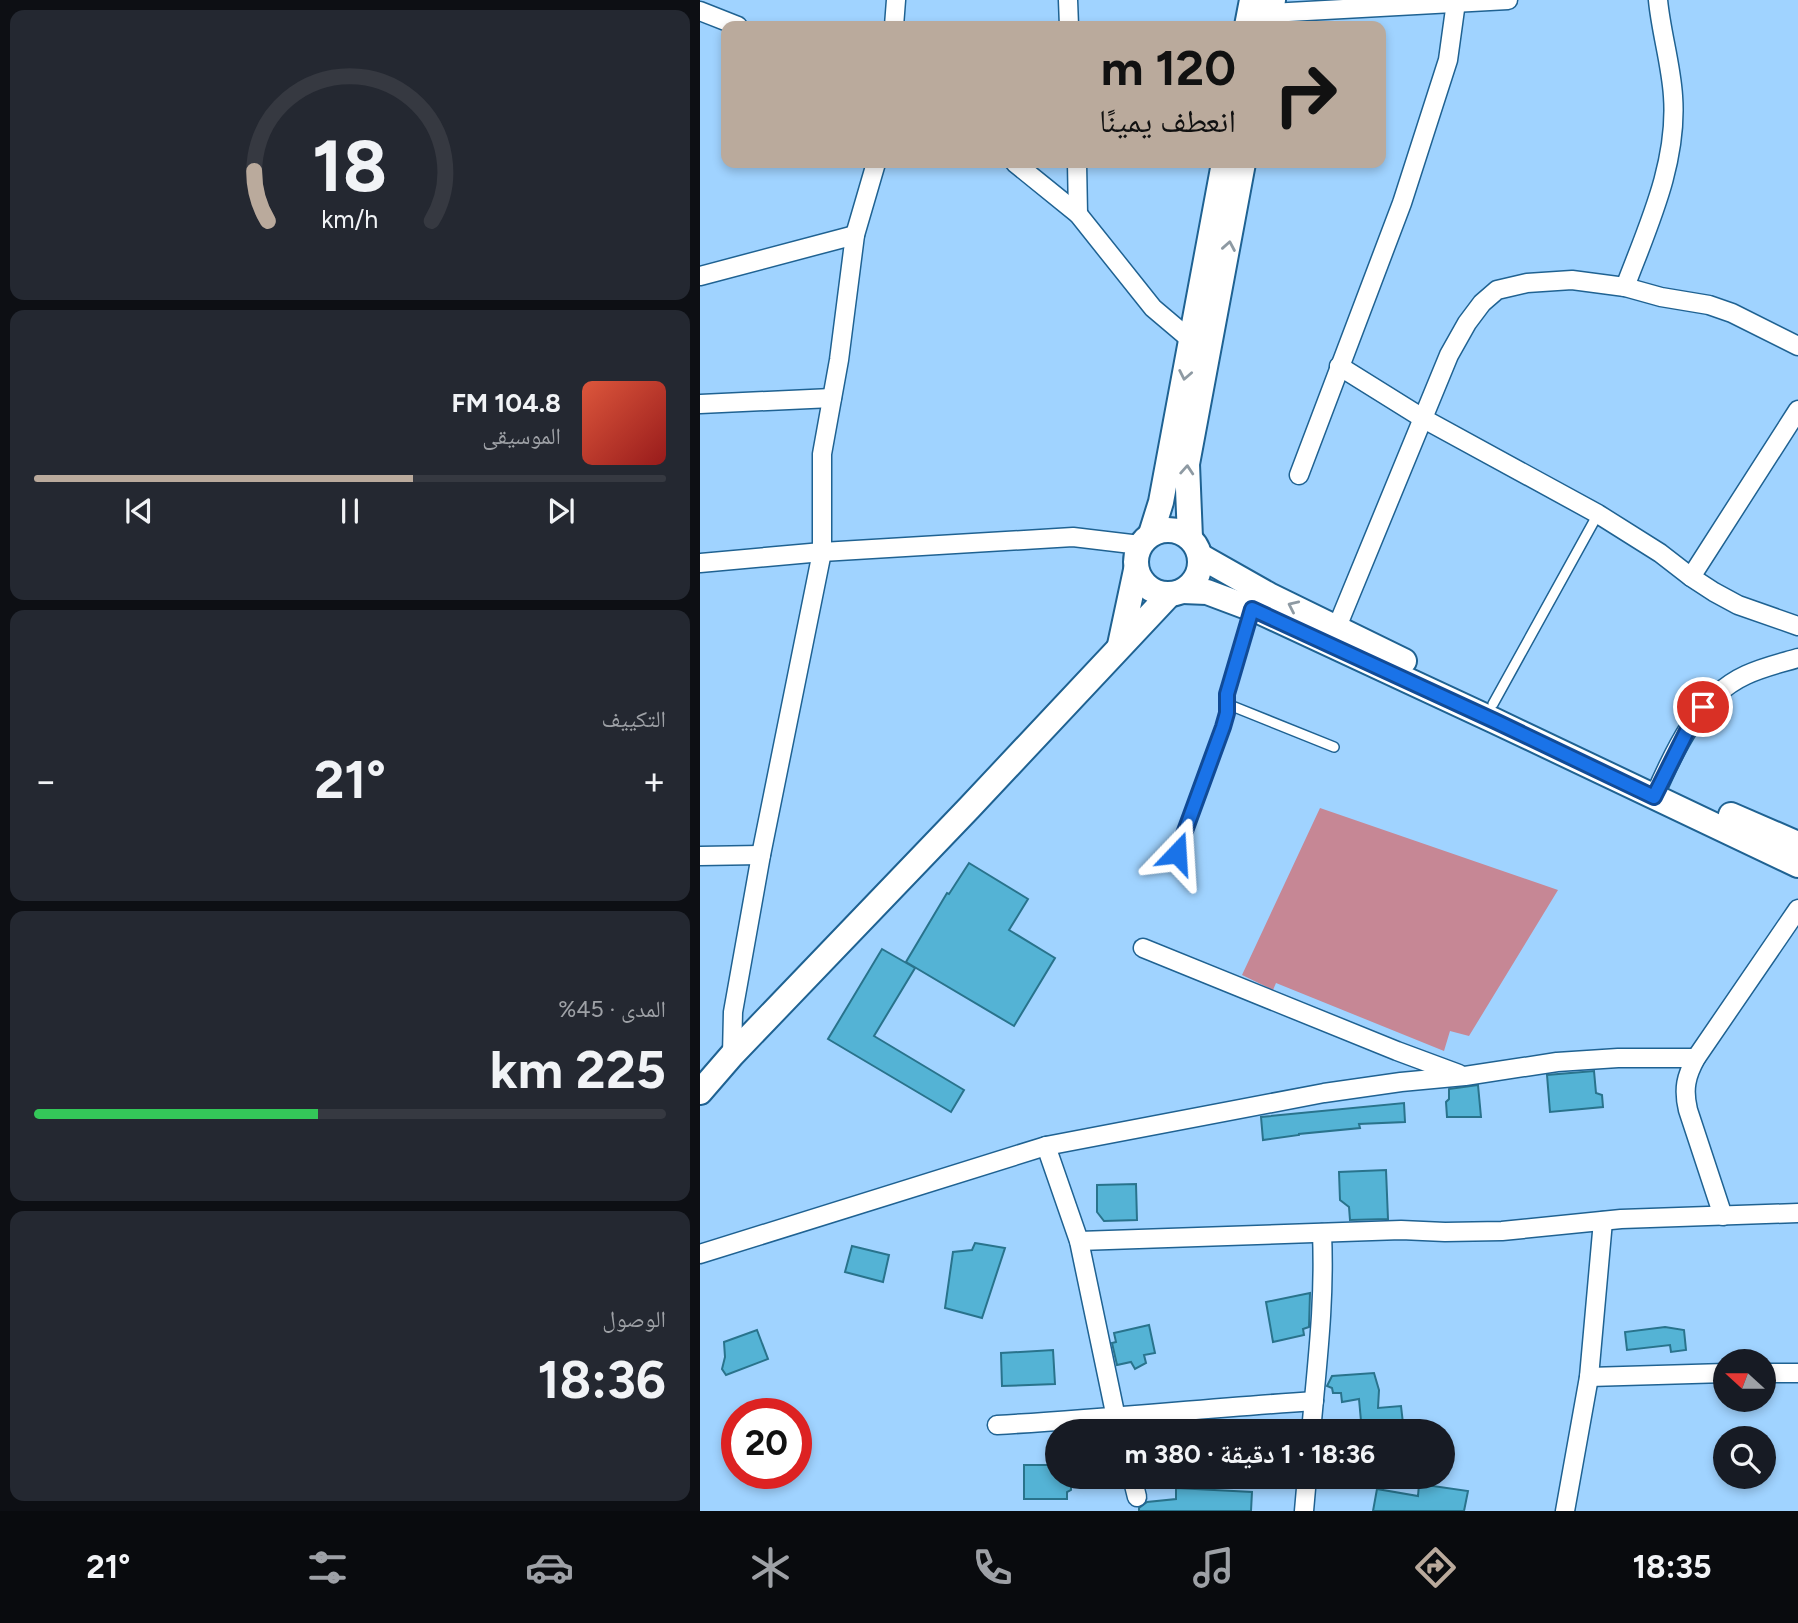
<!DOCTYPE html>
<html lang="ar">
<head>
<meta charset="utf-8">
<style>
	:root { --surface:#171b24; --page:#242831; --text:#f1f3f6; --muted:#9ea1a6; --line:#363941; --accent:#baaa9c }
	body { margin:0; font-family:Figtree,"Noto Naskh Arabic",sans-serif; background:var(--page); color:var(--text); direction:rtl; height:100vh; display:flex; flex-direction:column; font-size:26px; white-space:nowrap }
	* { box-sizing:border-box; margin:0 }
	p { font-size:23px; color:var(--muted) }
	.icon { flex:none; width:38px; height:38px; fill:none; stroke:currentColor; stroke-width:2; stroke-linecap:round; stroke-linejoin:round }
	.map { position:relative; flex:1; overflow:hidden; direction:ltr }
	.sheet { display:flex; flex-direction:column; gap:10px; padding:10px; background:#0d0f14; width:700px }
	.sheet>* { flex:none }
	.banner { position:absolute; left:21px; top:21px; width:665px; height:147px; border-radius:14px; box-shadow:0 4px 10px #0003; direction:rtl; background:#baaa9c; color:#111; overflow:hidden }
	.needle { width:46px; rotate:291deg }
	.buttons { position:absolute; left:1013px; top:1349px; display:grid; gap:14px }
	.buttons a { display:grid; place-items:center; width:63px; height:63px; border-radius:50%; background:var(--surface); box-shadow:0 4px 10px #0003; font-size:35px }
	.speed { position:absolute; left:21px; top:1398px; display:flex; gap:14px; font-size:35px; font-weight:700; text-align:center }
	.speed>* { display:grid; place-content:center; width:91px; height:91px; border-radius:50%; background:var(--surface); box-shadow:0 4px 10px #0003; line-height:1 }
	.speed .limit { border:10px solid #d22; background:#fff; color:#111 }
	.pin { position:absolute; display:grid; place-items:center; width:60px; height:60px; color:#fff; margin:-30px; border:4px solid #fff; border-radius:50%; box-shadow:0 2px 7px #0007 }
	.me { position:absolute; width:77px; margin:-38px; rotate:20deg; stroke-linejoin:round; filter:drop-shadow(0 0 5px #0008) }
	.turn { display:flex; align-items:center; gap:24px; height:147px; padding:0 35px; font-size:32px }
	.turn .icon { width:91px; height:91px; stroke-width:2.5 }
	.turn b { display:block; font-size:49px; line-height:60px }
	.big { font-size:52px; font-weight:700; line-height:1.1 }
	.sheet .tile { flex:1; display:flex; flex-direction:column; justify-content:center; gap:10px; min-width:0; padding:0 24px; border-radius:14px; background:var(--page) }
	.sheet .dial { align-items:center; gap:0 }
	.dial svg { height:182px; overflow:visible; fill:none; stroke:var(--line); stroke-width:7; stroke-linecap:round; text-anchor:middle }
	.dial text { fill:var(--text); stroke:none }
	.song { display:flex; align-items:center; gap:21px }
	.cover { width:84px; height:84px; border-radius:10px; background:linear-gradient(135deg,hsl(10 70% 55%),hsl(0 70% 35%)) }
	.played { height:7px; border-radius:4px; background:linear-gradient(90deg,var(--accent) 60%,var(--line) 60%) }
	.keys { display:flex; justify-content:space-around; direction:ltr }
	.heat { display:flex; justify-content:space-between; align-items:center; font-size:38px; direction:ltr }
	.charge { height:10px; border-radius:5px; background:linear-gradient(90deg,#34c759 45%,var(--line) 0) }
	.trip { position:absolute; left:345px; top:1419px; width:410px; height:70px; border-radius:35px; background:var(--surface); box-shadow:0 4px 10px #0003; font-weight:700; line-height:70px; text-align:center; direction:rtl }
	.menu { display:flex; height:112px; justify-content:space-around; align-items:center; background:#090b0e; color:var(--muted) }
	.menu .icon { width:49px; height:49px }
	.menu .on { color:var(--accent) }
	.menu b { font-size:32px; color:var(--text) }
	main { display:flex; flex:1; min-height:0 }
	.map>svg:first-child { display:block }
	.green { fill:#c68795 }
	.building { fill:#54b3d5; stroke:#29738c; stroke-width:2 }
	.lines { fill:none; stroke-linecap:round; stroke-linejoin:round }
	.lane-casing { stroke:#1f6292; stroke-width:12 }
	.street-casing { stroke:#1f6292; stroke-width:21 }
	.secondary-casing { stroke:#1f6292; stroke-width:28 }
	.lane { stroke:#fff; stroke-width:9 }
	.street { stroke:#fff; stroke-width:18 }
	.secondary { stroke:#fff; stroke-width:24 }
	.oneway { stroke:#8e9aa3 }
	.route-casing { stroke:#114b97; stroke-width:18 }
	.route { stroke:#1a73e8; stroke-width:12 }
</style>
</head>
<body>
<main>
<div class="map">
<svg width="1098" height="1511" viewBox="0 0 1098 1511">
	<rect width="100%" height="100%" fill="#a0d3ff"/>
	<path class="green" d="M620,808L858,890L769,1036L750,1031L744,1051L576,983L573,990L542,975Z"/>
	<g class="building">
		<path d="M269,863L328,899L309,930L355,958L314,1026L206,962L247,893L249,894Z"/>
		<path d="M182,949L215,968L174,1036L264,1090L251,1112L128,1039Z"/>
		<path d="M894,1071L896,1093L902,1095L903,1107L850,1112L847,1075Z"/>
		<path d="M778,1085L781,1117H747L746,1102L749,1099V1089Z"/>
		<path d="M704,1103L705,1122L659,1124L660,1128L599,1134V1135L563,1140L561,1117Z"/>
		<path d="M686,1170L688,1219L650,1220L649,1207L640,1200L639,1172Z"/>
		<path d="M436,1184L437,1220L404,1221L397,1212V1185Z"/>
		<path d="M275,1243L305,1248L282,1318L245,1308L253,1252L272,1250Z"/>
		<path d="M152,1246L189,1255L183,1282L145,1272Z"/>
		<path d="M610,1293L609,1327L603,1329L604,1335L573,1342L566,1302Z"/>
		<path d="M449,1325L455,1353L444,1355L446,1363L435,1369L431,1362L417,1365L412,1343L416,1342L414,1333Z"/>
		<path d="M965,1327L984,1330L986,1350L971,1352L970,1345L927,1350L925,1332Z"/>
		<path d="M57,1330L68,1359L26,1375L22,1369L25,1357L24,1342Z"/>
		<path d="M353,1350L355,1384L302,1386L301,1353Z"/>
		<path d="M674,1373L679,1390L678,1408L701,1406L704,1432H662L659,1399L642,1402L641,1393H633L632,1388L627,1386L632,1376Z"/>
		<path d="M324,1465H357V1477H371V1490L367,1492V1499H324Z"/>
		<path d="M719,1484L768,1491L764,1511H673L677,1489L718,1496Z"/>
		<path d="M476,1488L552,1492L551,1511H439V1508L447,1502L476,1499Z"/>
	</g>
	<g class="lines">
		<defs>
			<g id="lane">
				<path d="M527,704L634,747"/>
				<path d="M793,704L898,514"/>
				<path d="M477,853L523,728L527,713V694L551,612"/>
			</g>
			<g id="street">
				<path d="M368,0L369,26"/>
				<path d="M0,11L38,26"/>
				<path d="M570,13L808,0"/>
				<path d="M194,26L196,0"/>
				<path d="M315,163L378,214L453,308L492,341"/>
				<path d="M377,163L378,214"/>
				<path d="M0,276L155,235"/>
				<path d="M925,287C948,226 978,163 973,96C971,64 961,32 958,0"/>
				<path d="M639,366L724,419L898,514L960,553L991,577L1014,592L1038,605L1098,626"/>
				<path d="M0,404L132,398"/>
				<path d="M599,475L702,203L748,60L756,2"/>
				<path d="M0,563L122,552L373,537L440,545"/>
				<path d="M991,577L1098,410"/>
				<path d="M637,627L749,355L767,323L782,303L797,290L827,283L872,280L925,287L961,297L1009,305L1032,313L1098,346"/>
				<path d="M954,797C974,751 998,697 1046,675C1063,667 1081,663 1098,658"/>
				<path d="M0,856L61,855"/>
				<path d="M443,948L697,1051L759,1074"/>
				<path d="M32,1055L33,1012L61,855L122,552V454L139,360L155,235L176,163"/>
				<path d="M346,1146L379,1241L419,1432"/>
				<path d="M1023,1216L988,1110C983,1089 986,1076 996,1058L1098,909"/>
				<path d="M379,1241L701,1230L745,1232L802,1231L921,1219L1098,1213"/>
				<path d="M0,1254L346,1146L624,1093L701,1082L765,1076L857,1062L918,1058H996"/>
				<path d="M1064,1373H1098"/>
				<path d="M889,1377L1026,1373"/>
				<path d="M297,1425C403,1419 508,1408 614,1401"/>
				<path d="M611,1432C617,1363 625,1303 622,1233"/>
				<path d="M432,1477L437,1497"/>
				<path d="M604,1511L607,1477"/>
				<path d="M865,1511L889,1377L903,1221"/>
			</g>
			<g id="secondary">
				<path d="M547,26L552,0"/>
				<path d="M568,26L573,0"/>
				<circle cx="468" cy="562" r="32"/>
				<path d="M451,534L461,502L524,163"/>
				<path d="M490,538L487,464L543,163"/>
				<path d="M500,556L569,595L704,661"/>
				<path d="M483,591L507,592L563,613L795,721L1098,865"/>
				<path d="M420,645L436,570"/>
				<path d="M1031,815L1098,844"/>
				<path d="M0,1092L32,1055L269,808L469,595"/>
			</g>
		</defs>
		<use href="#lane" class="lane-casing"/>
		<use href="#street" class="street-casing"/>
		<use href="#secondary" class="secondary-casing"/>
		<use href="#lane" class="lane"/>
		<use href="#street" class="street"/>
		<use href="#secondary" class="secondary"/>
	</g>
	<defs><path id="oneway-chevron" d="M-2-3.5L2.5 0L-2 3.5" fill="none" stroke-width="1.6" stroke-linecap="round" stroke-linejoin="round" transform="scale(1.75)"/></defs>
	<g class="oneway">
		<use href="#oneway-chevron" transform="translate(529 246) rotate(-80)"/>
		<use href="#oneway-chevron" transform="translate(485 375) rotate(101)"/>
		<use href="#oneway-chevron" transform="translate(487 470) rotate(-86)"/>
		<use href="#oneway-chevron" transform="translate(593 606) rotate(-155)"/>
	</g>
	<g class="lines">
		<defs>
			<path id="route" d="M477,853L523,727L527,713V694L552,609L795,721L954,797L988,729L1003,707"/>
		</defs>
		<use href="#route" class="route-casing"/>
		<use href="#route" class="route"/>
	</g>
</svg>
<div class="buttons">
<a><svg class="needle" viewBox="-14 -14 28 28"><path d="M0-13l5 13h-10z" fill="#e53935"/><path d="M0 13l5-13h-10z" fill="#9ea1a6"/></svg></a>
<a><svg class="icon" aria-label="search" viewBox="0 0 24 24"><circle cx="10" cy="10" r="6"/><path d="M15 15l6 6"/></svg></a>
</div>
<div class="speed"><div class="limit">20</div></div>
<div class="pin" style="left:1003px;top:707px;background:#d93025"><svg class="icon" aria-label="arrive" viewBox="0 0 24 24"><path d="M6 21V4h12l-3 4 3 4H6"/></svg></div>
<svg class="me" style="left:477px;top:853px" viewBox="-20 -20 40 40"><path d="M0-17L14 15 0 8-14 15z" fill="#1a73e8" stroke="#fff" stroke-width="4"/></svg>
<div class="trip">18:36 · 1 دقيقة · 380 m</div>
<div class="banner">
<div class="turn"><svg class="icon" aria-label="right" viewBox="0 0 24 24"><path d="M7 20v-9h11M14 6l5 5-5 5"/></svg><div><b>120 m</b>انعطف يمينًا</div></div>
</div>
</div>
<section class="sheet">
<div class="tile dial"><svg viewBox="0 0 100 80">
<path d="M14 69A42 42 0 1 1 86 69"/>
<path d="M14 69A42 42 0 0 1 8 47" stroke="#baaa9c"/>
<text x="50" y="56" font-size="32" font-weight="700">18</text>
<text x="50" y="72" font-size="11">km/h</text>
</svg></div>
<div class="tile">
<div class="song"><i class="cover"></i><div><b>104.8 FM</b><p>الموسيقى</p></div></div>
<div class="played"></div>
<div class="keys"><svg class="icon" aria-label="previous" viewBox="0 0 24 24"><path d="M18 5L8 12l10 7zM5 5v14"/></svg><svg class="icon" aria-label="pause" viewBox="0 0 24 24"><path d="M8 5v14M16 5v14"/></svg><svg class="icon" aria-label="next" viewBox="0 0 24 24"><path d="M6 5l10 7-10 7zM19 5v14"/></svg></div>
</div>
<div class="tile"><p>التكييف</p>
<div class="heat"><a>−</a><b class="big">21°</b><a>+</a></div>
</div>
<div class="tile"><p>المدى · 45%</p><b class="big">225 km</b><div class="charge"></div></div>
<div class="tile"><p>الوصول</p><b class="big">18:36</b></div>
</section>
</main>
<nav class="menu">
<b>18:35</b>
<svg class="icon on" aria-label="directions" viewBox="0 0 24 24"><path d="M12 3l9 9-9 9-9-9zM9 14v-3h6M13 9l2 2-2 2"/></svg>
<svg class="icon" aria-label="music" viewBox="0 0 24 24"><path d="M9 18V5l10-2v13"/><circle cx="6" cy="18" r="3"/><circle cx="16" cy="16" r="3"/></svg>
<svg class="icon" aria-label="phone" viewBox="0 0 24 24"><path d="M5 4h4l2 5-3 2q2 4 5 5l2-3 5 2v4C11 20 4 13 5 4z"/></svg>
<svg class="icon" aria-label="climate" viewBox="0 0 24 24"><path d="M12 3v18M4 7l16 10M4 17L20 7"/></svg>
<svg class="icon" aria-label="car" viewBox="0 0 24 24"><path d="M5 17H2v-5l4-1 3-4h7l3 4 3 1v5h-3M9 17h6M6 11h13"/><circle cx="7" cy="17" r="2"/><circle cx="17" cy="17" r="2"/></svg>
<svg class="icon" aria-label="filters" viewBox="0 0 24 24"><path d="M4 7h16M4 17h16"/><circle cx="9" cy="7" r="2"/><circle cx="15" cy="17" r="2"/></svg>
<b>21°</b>
</nav>
</body>
</html>
